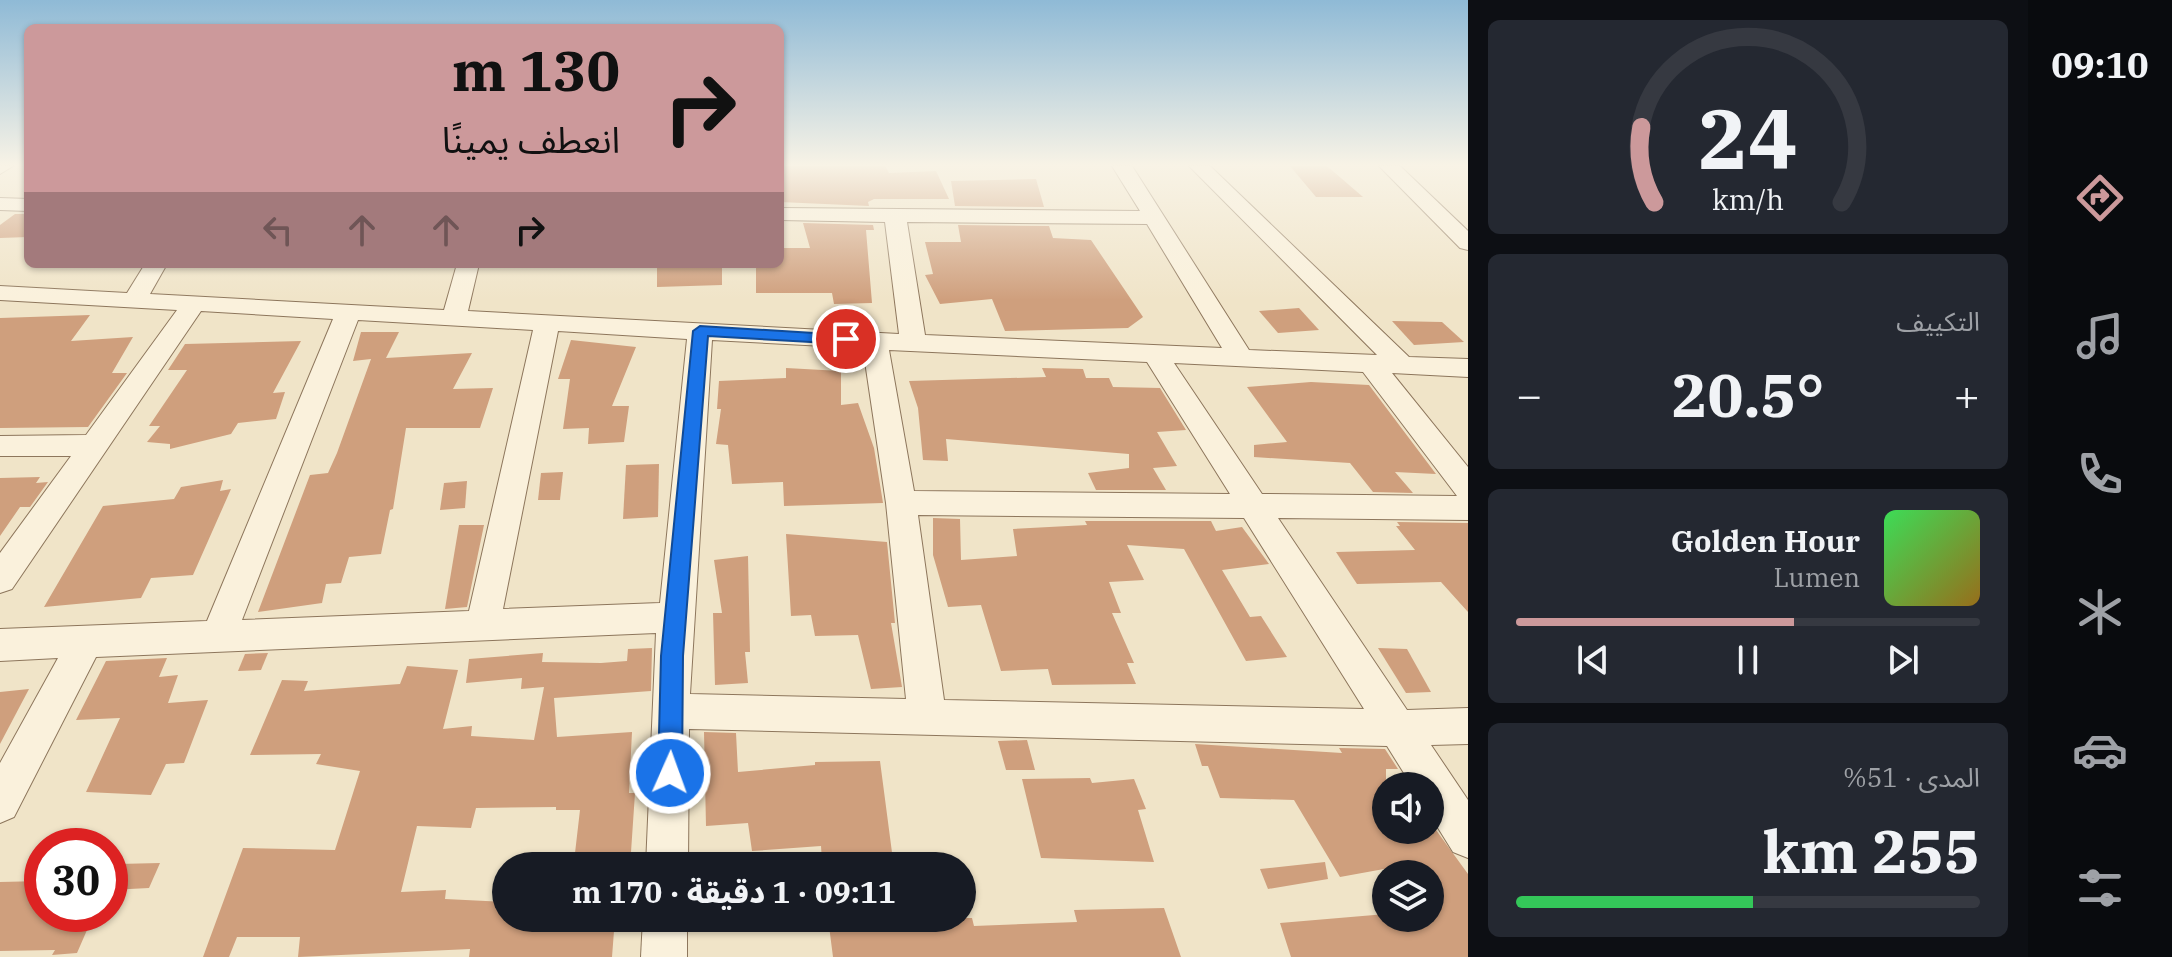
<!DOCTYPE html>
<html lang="ar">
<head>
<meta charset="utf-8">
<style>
	:root { --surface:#171b24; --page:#242831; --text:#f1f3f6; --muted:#9ea1a6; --line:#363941; --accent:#cc999b }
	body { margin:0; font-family:"IBM Plex Serif","Noto Sans Arabic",serif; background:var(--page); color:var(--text); direction:rtl; height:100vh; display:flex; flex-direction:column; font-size:30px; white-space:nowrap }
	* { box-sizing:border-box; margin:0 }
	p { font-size:26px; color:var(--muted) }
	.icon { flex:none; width:44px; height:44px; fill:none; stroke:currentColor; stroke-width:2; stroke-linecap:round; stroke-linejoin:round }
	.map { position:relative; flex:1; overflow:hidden; direction:ltr }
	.sheet { display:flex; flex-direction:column; gap:20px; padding:20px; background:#0d0f14; width:560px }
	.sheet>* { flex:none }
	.banner { position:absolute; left:24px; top:24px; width:760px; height:244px; border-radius:12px; box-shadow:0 2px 6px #0004; direction:rtl; background:#cc999b; color:#111; overflow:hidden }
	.fabs { position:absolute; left:1372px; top:772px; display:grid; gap:16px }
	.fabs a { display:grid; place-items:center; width:72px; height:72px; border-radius:50%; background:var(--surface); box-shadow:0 2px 6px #0004; font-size:40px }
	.speed { position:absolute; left:24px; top:828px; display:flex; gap:16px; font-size:40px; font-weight:700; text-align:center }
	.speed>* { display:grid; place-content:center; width:104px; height:104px; border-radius:50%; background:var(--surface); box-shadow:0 2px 6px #0004; line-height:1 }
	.speed .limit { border:12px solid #d22; background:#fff; color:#111 }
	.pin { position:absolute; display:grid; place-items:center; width:68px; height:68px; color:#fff; margin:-34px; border:4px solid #fff; border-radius:50%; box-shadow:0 2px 8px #0007 }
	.me { position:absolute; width:88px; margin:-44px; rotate:2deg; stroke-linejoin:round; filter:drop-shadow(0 0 6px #0008) }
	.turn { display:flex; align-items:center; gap:28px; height:168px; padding:0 32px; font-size:36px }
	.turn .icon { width:104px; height:104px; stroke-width:2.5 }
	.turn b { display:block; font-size:56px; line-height:68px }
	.lanes { display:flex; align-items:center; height:76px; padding:0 32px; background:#0003; justify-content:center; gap:40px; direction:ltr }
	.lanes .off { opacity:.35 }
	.big { font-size:60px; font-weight:800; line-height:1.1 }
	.sheet .widget { flex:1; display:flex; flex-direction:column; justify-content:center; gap:12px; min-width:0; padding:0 28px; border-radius:12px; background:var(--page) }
	.sheet .dial { align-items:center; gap:0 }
	.dial svg { height:208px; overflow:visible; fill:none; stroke:var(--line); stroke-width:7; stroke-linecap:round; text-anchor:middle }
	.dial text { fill:var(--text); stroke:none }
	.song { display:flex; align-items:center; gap:24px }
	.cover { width:96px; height:96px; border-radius:12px; background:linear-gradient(135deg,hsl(130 70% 55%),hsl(40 70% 35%)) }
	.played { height:8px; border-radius:4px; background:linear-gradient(90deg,var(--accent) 60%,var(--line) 60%) }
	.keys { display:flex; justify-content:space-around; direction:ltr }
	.heat { display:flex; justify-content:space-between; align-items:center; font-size:44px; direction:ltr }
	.charge { height:12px; border-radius:6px; background:linear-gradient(90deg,#34c759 51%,var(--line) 0) }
	.trip { position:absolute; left:492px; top:852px; width:484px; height:80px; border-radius:40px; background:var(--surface); box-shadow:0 2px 6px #0004; font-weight:800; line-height:80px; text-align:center; direction:rtl }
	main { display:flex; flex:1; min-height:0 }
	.menu { display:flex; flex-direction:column; width:144px; justify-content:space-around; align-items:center; background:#090b0e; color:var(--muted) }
	.menu .icon { width:56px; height:56px }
	.menu .on { color:var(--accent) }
	.menu b { font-size:36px; color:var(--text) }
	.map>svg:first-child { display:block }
	.building { fill:#cf9f7d }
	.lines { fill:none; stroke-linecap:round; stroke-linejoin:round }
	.minor-casing { stroke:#8d765c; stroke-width:2 }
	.minor { fill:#faf1dc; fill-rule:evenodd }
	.route { fill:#1a73e8; stroke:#114b97; stroke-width:2 }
</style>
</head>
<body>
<main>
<nav class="menu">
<b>09:10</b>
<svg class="icon on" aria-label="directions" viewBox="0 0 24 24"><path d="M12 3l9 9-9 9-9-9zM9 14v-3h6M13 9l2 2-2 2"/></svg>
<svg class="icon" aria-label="music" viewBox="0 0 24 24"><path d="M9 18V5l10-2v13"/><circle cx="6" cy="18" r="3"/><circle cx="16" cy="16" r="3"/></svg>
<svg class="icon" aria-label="phone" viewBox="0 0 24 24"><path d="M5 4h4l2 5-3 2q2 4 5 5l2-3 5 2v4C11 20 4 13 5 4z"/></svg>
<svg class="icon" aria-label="climate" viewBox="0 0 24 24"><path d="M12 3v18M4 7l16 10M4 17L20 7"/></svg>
<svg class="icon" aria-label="car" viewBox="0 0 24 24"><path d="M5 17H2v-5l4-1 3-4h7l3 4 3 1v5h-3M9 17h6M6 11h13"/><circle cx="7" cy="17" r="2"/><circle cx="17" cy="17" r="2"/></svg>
<svg class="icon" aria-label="filters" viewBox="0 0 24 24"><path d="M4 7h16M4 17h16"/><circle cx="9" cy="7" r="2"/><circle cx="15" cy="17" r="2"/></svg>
</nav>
<section class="sheet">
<div class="widget dial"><svg viewBox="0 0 100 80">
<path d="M14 69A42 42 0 1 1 86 69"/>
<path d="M14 69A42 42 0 0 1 9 40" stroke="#cc999b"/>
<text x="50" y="56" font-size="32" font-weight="700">24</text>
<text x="50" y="72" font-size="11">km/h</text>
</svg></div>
<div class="widget"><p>التكييف</p>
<div class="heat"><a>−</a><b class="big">20.5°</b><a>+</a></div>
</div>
<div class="widget">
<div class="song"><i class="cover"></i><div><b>Golden Hour</b><p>Lumen</p></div></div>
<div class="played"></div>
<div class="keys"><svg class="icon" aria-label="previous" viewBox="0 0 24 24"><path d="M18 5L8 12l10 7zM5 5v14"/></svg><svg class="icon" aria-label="pause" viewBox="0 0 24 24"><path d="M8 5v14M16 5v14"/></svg><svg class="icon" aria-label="next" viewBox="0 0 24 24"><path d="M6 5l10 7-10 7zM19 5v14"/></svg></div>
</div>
<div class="widget"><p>المدى · 51%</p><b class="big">255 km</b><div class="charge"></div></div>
</section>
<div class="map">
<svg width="1468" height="957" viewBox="0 0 1468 957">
	<rect width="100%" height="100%" fill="#f0e4c8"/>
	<g class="building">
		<path d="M780,166H885L889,173L936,171L949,199H874L868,202L869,206L780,202Z"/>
		<path d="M1290,166H1327L1363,197H1316Z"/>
		<path d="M1036,179L1044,207L955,206L951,181Z"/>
		<path d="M15,214H28V237L0,238V225Z"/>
		<path d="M803,223L873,225L874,230H866L872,303L834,304L832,293H756V264H780V248H810Z"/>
		<path d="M958,225L1049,226L1053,238L1091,240L1143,317L1128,328L1005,331L992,299L940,304L925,275L933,274L925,242H961Z"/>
		<path d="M657,266L722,267V285L657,287Z"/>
		<path d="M1299,308L1319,330L1278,333L1259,311Z"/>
		<path d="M90,315L71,341L133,337L112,373H127L88,427L0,428V318Z"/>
		<path d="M1392,321L1442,322L1464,342L1414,345Z"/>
		<path d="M361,332H399L386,358L472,353L453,389L493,388L480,428H406L393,509L390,510L381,554L349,557L341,583L326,584L322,603L258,612L310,475L328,473L337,453L371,359L353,361Z"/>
		<path d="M571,340L636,347L612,406H629L624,442L588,444L589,428L563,429L570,379H558Z"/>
		<path d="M301,341L273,393L285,392L276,419L238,423L231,434L170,449V444L147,442L160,426H149L187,370H168L185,344Z"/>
		<path d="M786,368L841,371V405L858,403L874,448L883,503L784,506L783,482L732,484L728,445L716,444L721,409H717L719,381L786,378Z"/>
		<path d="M1042,368L1083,369L1086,378H1109L1113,387L1160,388L1186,430L1157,432L1177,466L1153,468L1166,490H1096L1088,473L1129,468V454L946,439L948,461L923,460L918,408L909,381L1046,377Z"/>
		<path d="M1311,382L1369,385L1436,474L1395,472L1413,493L1373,492L1350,463L1254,457V445L1287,442L1247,387Z"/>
		<path d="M659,464L658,517L623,519L626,465Z"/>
		<path d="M563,472L560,500H538L541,473Z"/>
		<path d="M40,477L36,483L48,482L30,507H20L0,536V478Z"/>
		<path d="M223,480L220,491L231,489L193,575L151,578L141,598L44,607L103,506L174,499L181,487Z"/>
		<path d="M467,481L465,508L440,510L444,483Z"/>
		<path d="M933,518L960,519L961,560L1017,556L1013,529L1087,525L1085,521H1211L1216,531L1242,527L1269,564L1222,570L1250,617L1261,616L1287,657L1246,661L1184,549L1127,545L1144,580L1109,582L1121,613H1112L1134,663H1127L1136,684L1052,685L1048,669L1001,671L981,605L948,607L933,555Z"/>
		<path d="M1397,522L1468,523V612L1441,582L1357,584L1336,552L1415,550L1396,526H1400Z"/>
		<path d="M459,525H484L467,607L445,609Z"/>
		<path d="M786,534L887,542L895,623H891L902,687L871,689L858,635L815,636L811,615L791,616Z"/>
		<path d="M748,556L750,652H745L748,683L715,685L713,613H722L714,560Z"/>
		<path d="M652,648L651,691L554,698L557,737L632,732L629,793H635L631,852L575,853L580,810H556V807L476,808L471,828L417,826L401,892L446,890L445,899L506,902V918H615L612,957H469L470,949L298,957L300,937H237L229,957H203L243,848L335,850L360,771L316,764L321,754L250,755L282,680L308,681L304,691L400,684L407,666L458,670L443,729L472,726L471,736L534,740L544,687L521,689L522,678L466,683L469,659L543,653L542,662L601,663L627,661L628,649Z"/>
		<path d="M1378,648L1407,649L1431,692L1406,693Z"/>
		<path d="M268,653L261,670L238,671L245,654Z"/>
		<path d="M167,658L159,677L178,675L168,703L208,700L184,763L166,764L151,795L86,792L120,718L76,720L106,661Z"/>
		<path d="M29,689L0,744V692Z"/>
		<path d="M704,732L736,733L738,772L815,765V762L880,761L893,860L822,861L821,846L752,851L748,823L706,826Z"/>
		<path d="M1027,740L1035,770H1006L998,741Z"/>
		<path d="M1195,744L1342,753L1339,748L1385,749L1398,769H1386V830H1436L1468,874V957H1291L1280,923L1386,914V918H1430V874H1387L1384,869L1340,877L1294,800L1220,798L1208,766H1202Z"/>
		<path d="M1090,778L1092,783L1134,779L1146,809L1138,810L1154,862L1041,858L1022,779Z"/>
		<path d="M1325,862L1328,879L1268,889L1260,869Z"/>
		<path d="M160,863L149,888L110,890L118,864Z"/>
		<path d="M42,881V914H94L77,953L52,955L55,950L0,951V882Z"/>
		<path d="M1164,908L1181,957H833L828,918H972L974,926L1077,922L1074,910Z"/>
	</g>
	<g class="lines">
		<defs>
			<g id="minor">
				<path d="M0,166H13L0,174Z"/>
				<path d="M1112,166H1132L1249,350L1377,355L1189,166H1210L1409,357L1468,359V377L1392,373L1468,467V520L1278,518L1407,710L1468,708V744L1431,745L1468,800V858L1453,852L1430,815V786H1412L1387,746L689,729L688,866H646L656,633L96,657L14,817L0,823V763L58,658L0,661V629L207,621L333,319L201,311L12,589L0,593V553L71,456H0V436L86,435L177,310L0,300V286L127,293L145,264H167L150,294L444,310L457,264H479L468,311L899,334L885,222L780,220V208L1140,211ZM907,222L1147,224L1222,348L925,335ZM358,320L533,330L469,611L242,620ZM558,331L687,339L660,603L503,609ZM712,340L863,348L886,503L906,699L690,694ZM889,350L1147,362L1230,494L914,491ZM1174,363L1363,372L1457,496L1262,494ZM918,515L1244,518L1364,709L944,700Z"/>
				<path d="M1379,166H1400L1468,231V250L1460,248Z"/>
				<path d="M0,198L28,199V211L0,210Z"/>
				<path d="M643,918H687V957H641Z"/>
			</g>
		</defs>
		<use href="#minor" class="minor-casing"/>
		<use href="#minor" class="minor"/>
	</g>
	<linearGradient id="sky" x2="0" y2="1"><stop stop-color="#8fbad6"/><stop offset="0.55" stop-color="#f8f3e6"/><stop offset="1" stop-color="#f8f3e6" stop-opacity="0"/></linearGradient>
	<rect width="1468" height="300" fill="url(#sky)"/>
	<path class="route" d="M700,326L846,335L854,339L846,344L708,336L683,656L682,773L679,782L670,785L662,782L658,773L661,656L693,331Z"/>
</svg>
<div class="fabs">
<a><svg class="icon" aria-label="sound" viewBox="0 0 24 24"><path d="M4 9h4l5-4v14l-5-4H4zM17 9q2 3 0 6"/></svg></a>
<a><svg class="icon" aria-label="layers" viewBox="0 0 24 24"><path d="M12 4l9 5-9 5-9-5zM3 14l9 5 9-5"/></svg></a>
</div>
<div class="speed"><div class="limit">30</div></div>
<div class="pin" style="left:846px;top:339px;background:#d93025"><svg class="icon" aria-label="arrive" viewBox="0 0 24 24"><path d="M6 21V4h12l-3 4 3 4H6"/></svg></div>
<svg class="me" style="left:670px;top:773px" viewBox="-20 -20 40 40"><circle r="17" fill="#1a73e8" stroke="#fff" stroke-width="3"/><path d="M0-11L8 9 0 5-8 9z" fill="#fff"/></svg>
<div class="trip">09:11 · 1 دقيقة · 170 m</div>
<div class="banner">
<div class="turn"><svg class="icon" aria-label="right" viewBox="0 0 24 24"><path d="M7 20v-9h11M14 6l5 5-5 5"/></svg><div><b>130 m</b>انعطف يمينًا</div></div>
<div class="lanes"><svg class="icon off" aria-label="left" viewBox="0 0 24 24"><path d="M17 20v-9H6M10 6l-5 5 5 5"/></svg><svg class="icon off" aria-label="ahead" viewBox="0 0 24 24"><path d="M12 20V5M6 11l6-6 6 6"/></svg><svg class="icon off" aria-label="ahead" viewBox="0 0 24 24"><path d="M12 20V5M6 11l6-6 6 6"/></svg><svg class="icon" aria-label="right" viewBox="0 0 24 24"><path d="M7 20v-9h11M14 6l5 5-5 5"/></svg></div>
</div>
</div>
</main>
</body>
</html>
